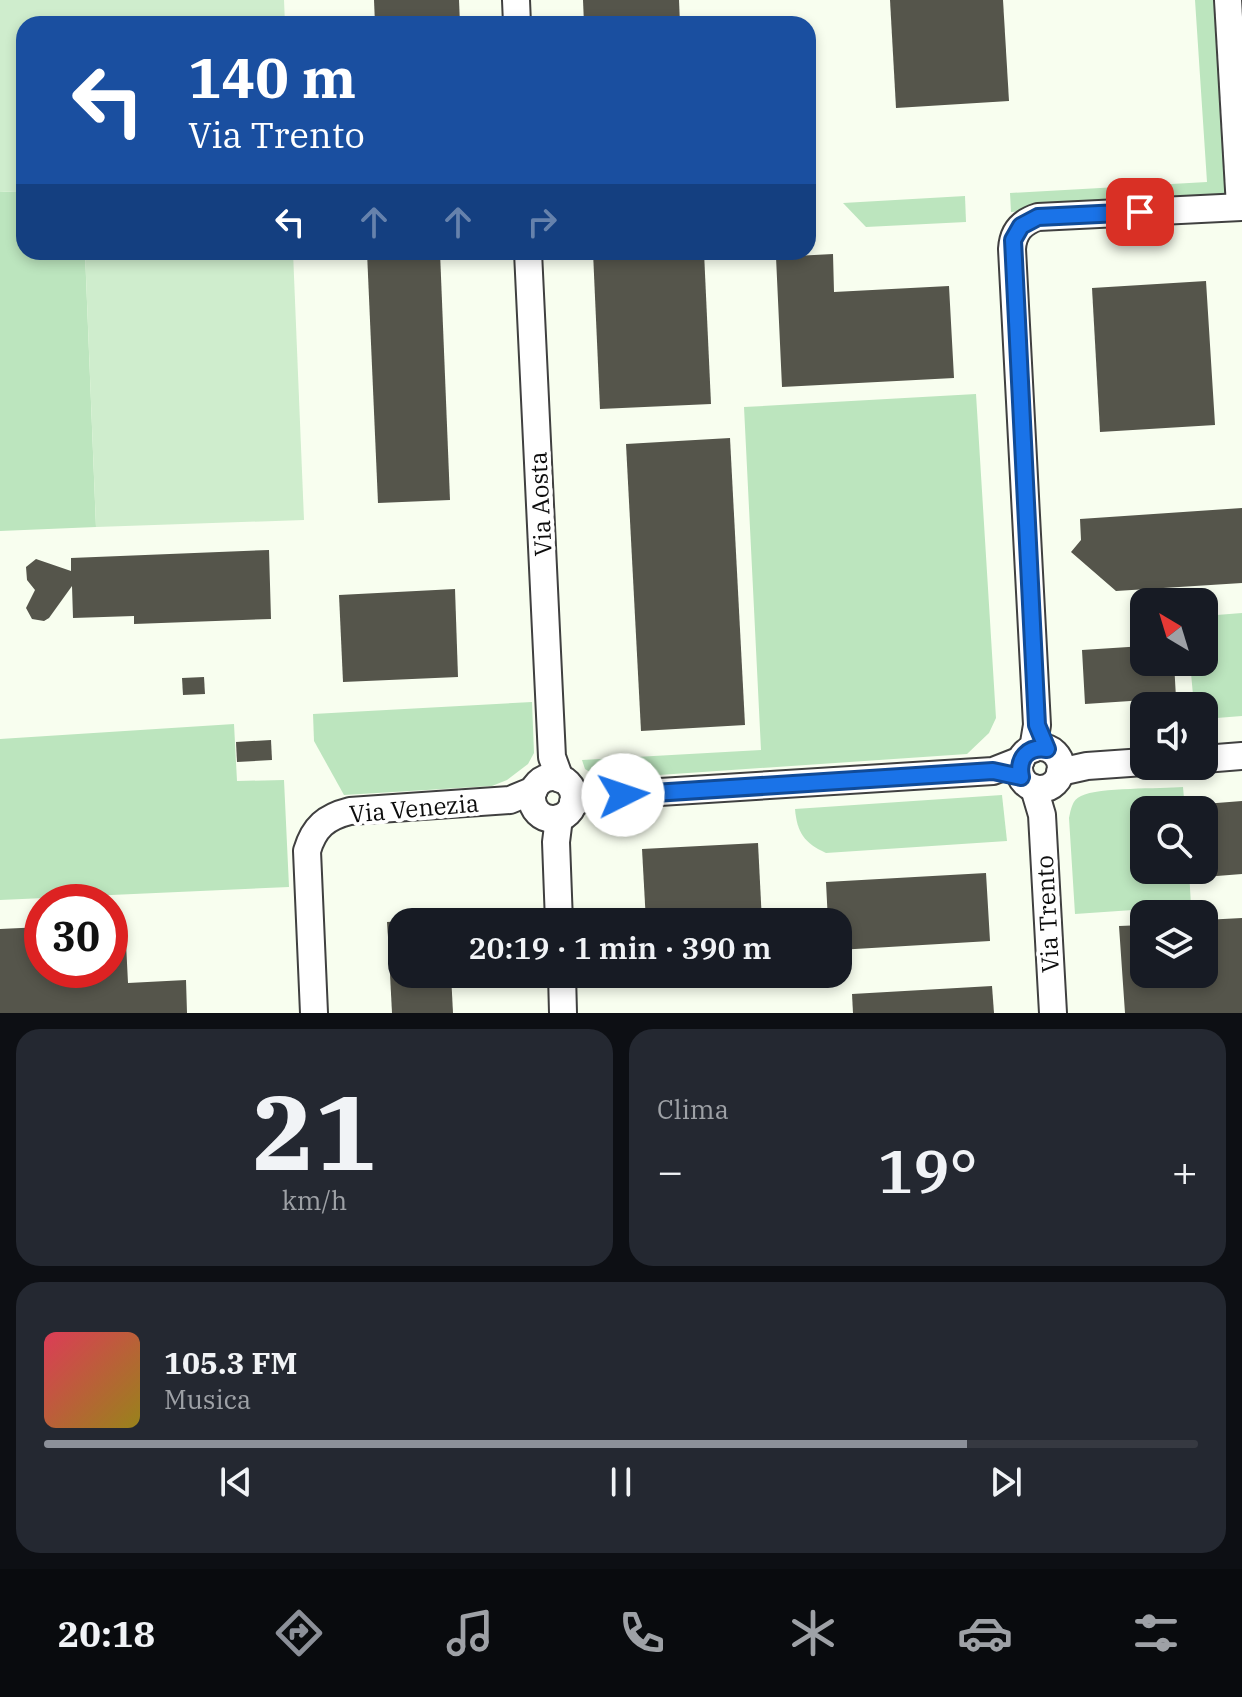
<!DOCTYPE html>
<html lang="it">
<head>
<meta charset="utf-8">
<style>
	:root { --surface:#171b24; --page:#242831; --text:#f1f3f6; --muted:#9ea1a6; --line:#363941; --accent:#8c9099 }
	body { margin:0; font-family:"IBM Plex Serif",serif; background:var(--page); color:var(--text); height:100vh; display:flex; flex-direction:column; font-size:30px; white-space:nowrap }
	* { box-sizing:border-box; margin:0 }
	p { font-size:26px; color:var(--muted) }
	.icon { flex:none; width:44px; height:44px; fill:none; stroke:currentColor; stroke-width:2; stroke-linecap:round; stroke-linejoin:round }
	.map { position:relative; height:1013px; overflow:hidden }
	.drawer { display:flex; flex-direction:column; gap:16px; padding:16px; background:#0d0f14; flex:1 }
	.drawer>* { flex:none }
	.banner { position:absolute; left:16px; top:16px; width:800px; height:244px; border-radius:24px; box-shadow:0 4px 12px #0003; background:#1a4fa0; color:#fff; overflow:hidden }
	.needle { width:52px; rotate:322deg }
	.fabs { position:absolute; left:1130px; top:588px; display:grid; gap:16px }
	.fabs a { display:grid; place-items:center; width:88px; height:88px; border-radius:16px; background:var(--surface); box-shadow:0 4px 12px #0003; font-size:40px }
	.speed { position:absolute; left:24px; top:884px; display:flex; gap:16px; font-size:40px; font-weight:700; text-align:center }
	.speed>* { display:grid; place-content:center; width:104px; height:104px; border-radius:50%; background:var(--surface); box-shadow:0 4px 12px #0003; line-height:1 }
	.speed .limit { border:12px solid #d22; background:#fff; color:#111 }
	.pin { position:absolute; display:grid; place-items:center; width:68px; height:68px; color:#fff; margin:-34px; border-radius:16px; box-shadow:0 4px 12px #0006 }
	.me { position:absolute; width:88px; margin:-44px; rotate:86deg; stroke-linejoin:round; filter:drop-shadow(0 0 6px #0008) }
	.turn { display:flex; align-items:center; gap:28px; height:168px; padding:0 40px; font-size:36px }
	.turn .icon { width:104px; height:104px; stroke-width:2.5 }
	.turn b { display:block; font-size:56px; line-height:68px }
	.lanes { display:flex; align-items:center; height:76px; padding:0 40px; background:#0003; justify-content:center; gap:40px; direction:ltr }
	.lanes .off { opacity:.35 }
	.big { font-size:60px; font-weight:600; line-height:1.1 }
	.drawer .tile { flex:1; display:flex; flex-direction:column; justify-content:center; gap:12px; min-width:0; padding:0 28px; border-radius:24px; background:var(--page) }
	.drawer .dial { align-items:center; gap:0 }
	.dial b { font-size:104px; line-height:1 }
	.song { display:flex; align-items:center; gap:24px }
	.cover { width:96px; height:96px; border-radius:12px; background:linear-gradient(135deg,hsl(350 70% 55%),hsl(50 70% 35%)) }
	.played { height:8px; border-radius:4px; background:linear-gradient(90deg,var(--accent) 80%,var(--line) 80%) }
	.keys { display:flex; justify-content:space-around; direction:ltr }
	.heat { display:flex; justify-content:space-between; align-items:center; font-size:44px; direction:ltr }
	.drawer .tiles { flex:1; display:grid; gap:16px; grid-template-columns:1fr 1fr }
	.tile:last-child { grid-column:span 2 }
	.trip { position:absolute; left:388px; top:908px; width:464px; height:80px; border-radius:24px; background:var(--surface); box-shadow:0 4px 12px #0003; font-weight:600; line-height:80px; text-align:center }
	.tab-bar { display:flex; height:128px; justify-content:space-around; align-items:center; background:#090b0e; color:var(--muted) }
	.tab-bar .icon { width:56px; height:56px }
	.tab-bar .on { color:var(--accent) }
	.tab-bar b { font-size:36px; color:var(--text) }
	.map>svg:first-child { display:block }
	.green { fill:#bce5be }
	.pitch { fill:#cfedcd }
	.building { fill:#55554b }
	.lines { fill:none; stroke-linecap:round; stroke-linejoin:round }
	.minor-casing { stroke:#404040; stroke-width:30 }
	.minor { stroke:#fff; stroke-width:26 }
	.route-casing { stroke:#114b97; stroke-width:20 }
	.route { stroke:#1a73e8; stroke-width:14 }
	.labels { text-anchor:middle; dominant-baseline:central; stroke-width:8; stroke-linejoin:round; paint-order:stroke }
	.street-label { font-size:24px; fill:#0d0d0d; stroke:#fff }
</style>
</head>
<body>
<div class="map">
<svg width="1242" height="1013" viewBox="0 0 1242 1013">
	<rect width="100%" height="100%" fill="#f8feef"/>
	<g class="green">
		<path d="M1195,0H1214L1227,200L1011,212L1010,193L1207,182Z"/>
		<path d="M24,191V252H85L96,527L0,531V192Z"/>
		<path d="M965,196L966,222L866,227L843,203Z"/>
		<path d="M976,394L996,718L989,733L967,754L601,779L585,769L582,760L761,750L744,407Z"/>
		<path d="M1242,613V716L1204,719V706H1194L1190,662H1204V616Z"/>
		<path d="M532,702L534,753L528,764L507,780L492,786L344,795L314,741L313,714Z"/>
		<path d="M234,724L237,781L284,780L289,887L0,900V739Z"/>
		<path d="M1183,787L1185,810H1144V870H1189L1191,906L1075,914L1069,818C1071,809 1072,800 1081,796C1099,787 1160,789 1183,787Z"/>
		<path d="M1002,795L1007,841L826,853C804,843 797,832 795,809Z"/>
	</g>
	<g class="pitch">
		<path d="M0,0H284L285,24H24V191L0,192Z"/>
		<path d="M85,252H293L304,520L96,527Z"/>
	</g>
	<g class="building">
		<path d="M374,0H459L460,24H375Z"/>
		<path d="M583,0H679L680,24H584Z"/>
		<path d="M890,0H1003L1009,101L896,108Z"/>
		<path d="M367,252H440L450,500L378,503Z"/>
		<path d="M593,252H704L711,404L600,409Z"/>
		<path d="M833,254L834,292L949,286L954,378L782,387L776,257Z"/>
		<path d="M1206,281L1215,425L1100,432L1092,288Z"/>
		<path d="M730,438L745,725L641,731L626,444Z"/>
		<path d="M1242,508V583L1116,591L1071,552L1081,540L1080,519Z"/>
		<path d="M269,550L271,619L134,624V616L73,618L72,586L49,618L44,621L32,619L26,608L35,590L27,580L26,567L36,559L71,571V558Z"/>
		<path d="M455,589L458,677L343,682L339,595Z"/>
		<path d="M1144,646V662H1174L1176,698L1085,704L1082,650Z"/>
		<path d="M204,677L205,694L183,695L182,678Z"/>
		<path d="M271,740L272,760L237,762L236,742Z"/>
		<path d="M1242,801V874L1204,877V804Z"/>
		<path d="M758,843L762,922H646L642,849Z"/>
		<path d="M986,873L990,941L838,950V922H828L826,882Z"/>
		<path d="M1242,918V1013H1125L1119,926L1144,925V974H1204V920Z"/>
		<path d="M402,921V967L390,968L387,922Z"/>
		<path d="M110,923H125L128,983L186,980L187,1013H0V929L42,927V970H110Z"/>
		<path d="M390,974H451L453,1013H392Z"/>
		<path d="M992,986L994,1013H853L852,994Z"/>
	</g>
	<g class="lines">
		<defs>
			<g id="minor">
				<path d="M516,0L517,24"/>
				<path d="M1228,0L1240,207"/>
				<path d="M528,252L552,757L560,779"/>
				<circle cx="1040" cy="768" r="21"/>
				<path d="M1033,749L1037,725L1012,249C1013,232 1022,222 1038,217L1242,207"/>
				<path d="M1204,759L1242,756"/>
				<path d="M1060,772L1087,766L1144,762"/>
				<circle cx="553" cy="798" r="21"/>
				<path d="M1034,788L1042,815L1053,1013"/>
				<path d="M573,802L596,796L993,771L1021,760"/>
				<path d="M559,818L556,842L559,922"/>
				<path d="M562,974L563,1013"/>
				<path d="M314,1013L307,851C314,827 326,817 350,811L510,800L534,790"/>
			</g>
		</defs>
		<use href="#minor" class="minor-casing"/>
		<use href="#minor" class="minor"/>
	</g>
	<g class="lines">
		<defs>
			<path id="route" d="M623,795L993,771L1021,777C1017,758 1028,746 1047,749L1037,725L1013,240L1021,226L1038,217L1140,212"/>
		</defs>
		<use href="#route" class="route-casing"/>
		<use href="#route" class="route"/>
	</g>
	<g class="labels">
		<g class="street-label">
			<text transform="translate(540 504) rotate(-93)">Via Aosta</text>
			<text transform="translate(414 808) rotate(-5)">Via Venezia</text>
			<text transform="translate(1047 914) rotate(-93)">Via Trento</text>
		</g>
	</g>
</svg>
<div class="fabs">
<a><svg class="needle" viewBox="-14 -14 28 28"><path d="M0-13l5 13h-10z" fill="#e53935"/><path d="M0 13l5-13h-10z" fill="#9ea1a6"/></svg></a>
<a><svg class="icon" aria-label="sound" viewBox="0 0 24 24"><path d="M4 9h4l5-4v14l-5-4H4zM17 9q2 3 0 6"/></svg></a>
<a><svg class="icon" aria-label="search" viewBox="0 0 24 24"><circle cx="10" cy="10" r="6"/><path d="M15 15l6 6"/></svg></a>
<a><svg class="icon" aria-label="layers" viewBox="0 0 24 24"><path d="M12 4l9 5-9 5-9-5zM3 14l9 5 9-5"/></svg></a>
</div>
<div class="speed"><div class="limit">30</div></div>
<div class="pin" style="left:1140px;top:212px;background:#d93025"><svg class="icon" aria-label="arrive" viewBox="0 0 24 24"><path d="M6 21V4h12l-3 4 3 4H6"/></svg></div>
<svg class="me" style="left:623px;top:795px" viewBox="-20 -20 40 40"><circle r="19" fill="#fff"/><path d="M0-13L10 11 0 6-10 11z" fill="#1a73e8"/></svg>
<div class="trip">20:19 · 1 min · 390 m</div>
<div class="banner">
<div class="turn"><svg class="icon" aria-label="left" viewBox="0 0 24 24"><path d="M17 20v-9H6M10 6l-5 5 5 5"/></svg><div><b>140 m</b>Via Trento</div></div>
<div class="lanes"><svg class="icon" aria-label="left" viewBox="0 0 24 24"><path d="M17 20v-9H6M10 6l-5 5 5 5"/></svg><svg class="icon off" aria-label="ahead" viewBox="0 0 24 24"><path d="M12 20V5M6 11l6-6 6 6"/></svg><svg class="icon off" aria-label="ahead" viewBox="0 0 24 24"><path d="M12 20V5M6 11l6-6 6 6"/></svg><svg class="icon off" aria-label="right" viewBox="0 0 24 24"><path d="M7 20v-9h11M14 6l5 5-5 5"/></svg></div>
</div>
</div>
<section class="drawer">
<div class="tiles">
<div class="tile dial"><b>21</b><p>km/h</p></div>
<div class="tile"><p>Clima</p>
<div class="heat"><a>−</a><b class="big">19°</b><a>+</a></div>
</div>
<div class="tile">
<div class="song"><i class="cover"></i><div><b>105.3 FM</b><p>Musica</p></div></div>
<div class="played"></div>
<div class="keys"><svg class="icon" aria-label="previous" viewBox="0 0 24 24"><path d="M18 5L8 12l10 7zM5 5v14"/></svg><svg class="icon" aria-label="pause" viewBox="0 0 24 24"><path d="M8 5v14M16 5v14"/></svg><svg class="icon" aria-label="next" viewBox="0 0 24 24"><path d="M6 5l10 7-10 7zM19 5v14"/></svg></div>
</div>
</div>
</section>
<nav class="tab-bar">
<b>20:18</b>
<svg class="icon on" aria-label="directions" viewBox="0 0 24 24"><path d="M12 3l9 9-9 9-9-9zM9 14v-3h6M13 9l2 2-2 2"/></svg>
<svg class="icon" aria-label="music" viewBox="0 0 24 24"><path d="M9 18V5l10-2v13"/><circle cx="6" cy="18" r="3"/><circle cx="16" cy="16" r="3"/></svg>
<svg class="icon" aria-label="phone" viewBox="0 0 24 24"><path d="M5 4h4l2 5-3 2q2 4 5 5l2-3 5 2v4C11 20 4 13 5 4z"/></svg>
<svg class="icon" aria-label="climate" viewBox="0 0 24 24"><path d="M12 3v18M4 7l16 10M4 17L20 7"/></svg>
<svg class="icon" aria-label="car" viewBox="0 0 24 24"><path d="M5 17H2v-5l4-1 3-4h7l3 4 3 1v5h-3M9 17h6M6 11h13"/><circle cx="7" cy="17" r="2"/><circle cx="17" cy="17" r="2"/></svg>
<svg class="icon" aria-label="filters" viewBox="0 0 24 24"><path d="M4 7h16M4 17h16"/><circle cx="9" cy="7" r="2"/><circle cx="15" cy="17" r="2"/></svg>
</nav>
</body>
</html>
